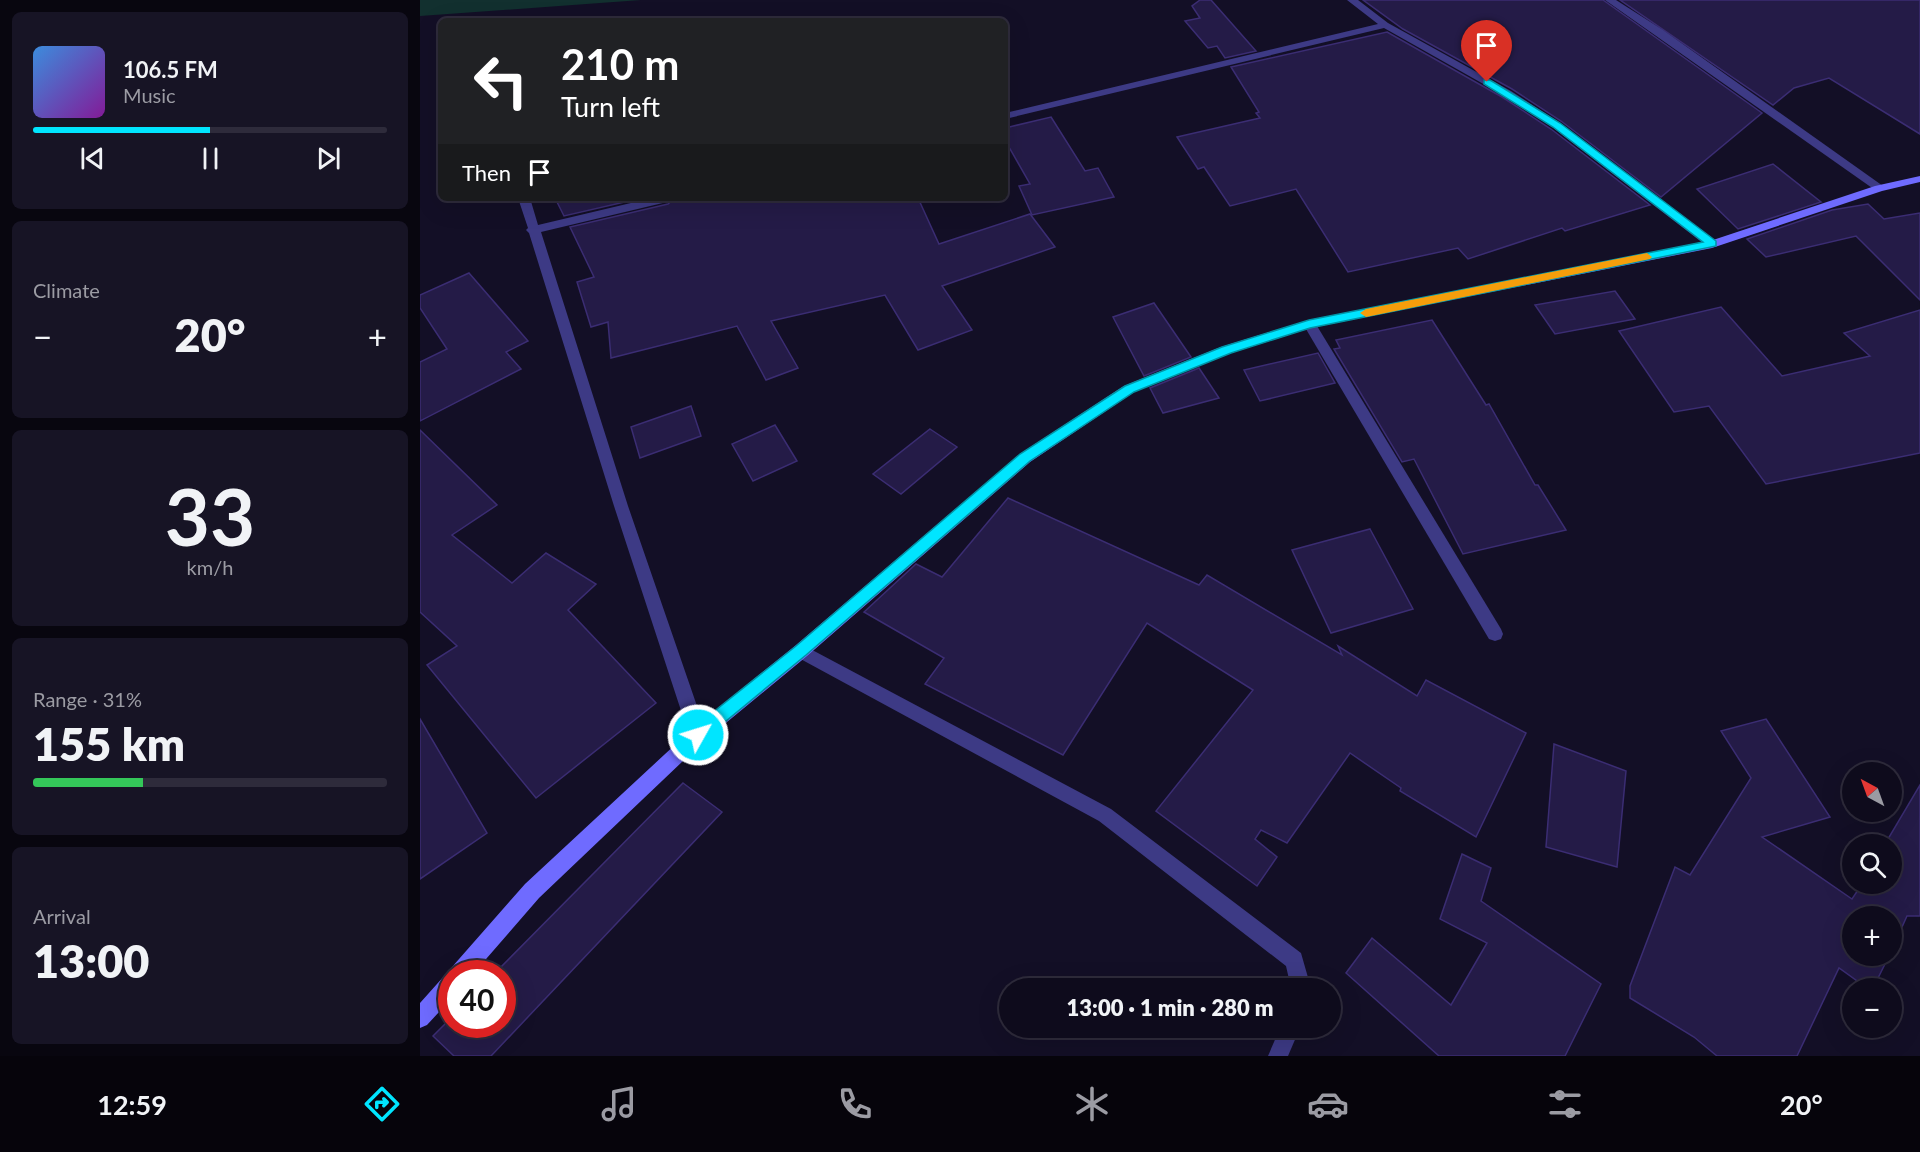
<!DOCTYPE html>
<html lang="en">
<head>
<meta charset="utf-8">
<style>
	:root { --surface:#0e0b1c; --page:#171425; --text:#f1f3f6; --muted:#9b9ba3; --line:#2e2b3b; --accent:#00e5ff }
	body { margin:0; font-family:Lato,sans-serif; background:var(--page); color:var(--text); height:100vh; display:flex; flex-direction:column; font-size:22px; white-space:nowrap }
	* { box-sizing:border-box; margin:0 }
	p { font-size:20px; color:var(--muted) }
	.icon { flex:none; width:33px; height:33px; fill:none; stroke:currentColor; stroke-width:2; stroke-linecap:round; stroke-linejoin:round }
	.map { position:relative; flex:1; overflow:hidden }
	.sheet { display:flex; flex-direction:column; gap:12px; padding:12px; background:#08060f; width:420px }
	.sheet>* { flex:none }
	.guide { position:absolute; left:18px; top:18px; width:570px; height:183px; border-radius:9px; box-shadow:0 6px 24px #0002,0 0 0 2px var(--line); background:#202124; color:#fff; overflow:hidden }
	.needle { width:39px; rotate:319deg }
	.controls { position:absolute; left:1422px; top:762px; display:grid; gap:12px }
	.controls a { display:grid; place-items:center; width:60px; height:60px; border-radius:50%; background:var(--surface); box-shadow:0 6px 24px #0002,0 0 0 2px var(--line); font-size:30px }
	.speed { position:absolute; left:18px; top:960px; display:flex; gap:12px; font-size:30px; font-weight:700; text-align:center }
	.speed>* { display:grid; place-content:center; width:78px; height:78px; border-radius:50%; background:var(--surface); box-shadow:0 6px 24px #0002,0 0 0 2px var(--line); line-height:1 }
	.speed .limit { border:9px solid #d22; background:#fff; color:#111 }
	.pin { position:absolute; display:grid; place-items:center; width:51px; height:51px; color:#fff; margin:-62px -26px; border-radius:50% 50% 50% 0; rotate:-45deg; box-shadow:0 0 6px #0007 }
	.pin .icon { rotate:45deg }
	.me { position:absolute; width:66px; margin:-33px; rotate:51deg; stroke-linejoin:round; filter:drop-shadow(0 0 4px #0008) }
	.turn { display:flex; align-items:center; gap:21px; height:126px; padding:0 24px; font-size:27px }
	.turn .icon { width:78px; height:78px; stroke-width:2.5 }
	.turn b { display:block; font-size:42px; line-height:51px }
	.then { display:flex; align-items:center; height:57px; padding:0 24px; background:#0003; gap:12px; font-size:22px }
	.big { font-size:45px; font-weight:800; line-height:1.1 }
	.sheet .widget { flex:1; display:flex; flex-direction:column; justify-content:center; gap:9px; min-width:0; padding:0 21px; border-radius:9px; background:var(--page) }
	.sheet .dial { align-items:center; gap:0 }
	.dial b { font-size:78px; line-height:1 }
	.song { display:flex; align-items:center; gap:18px }
	.cover { width:72px; height:72px; border-radius:9px; background:linear-gradient(135deg,hsl(210 70% 55%),hsl(290 70% 35%)) }
	.played { height:6px; border-radius:3px; background:linear-gradient(90deg,var(--accent) 50%,var(--line) 50%) }
	.keys { display:flex; justify-content:space-around; direction:ltr }
	.heat { display:flex; justify-content:space-between; align-items:center; font-size:33px; direction:ltr }
	.charge { height:9px; border-radius:4px; background:linear-gradient(90deg,#34c759 31%,var(--line) 0) }
	.trip { position:absolute; left:579px; top:978px; width:342px; height:60px; border-radius:30px; background:var(--surface); box-shadow:0 6px 24px #0002,0 0 0 2px var(--line); font-weight:800; line-height:60px; text-align:center }
	.tab-bar { display:flex; height:96px; justify-content:space-around; align-items:center; background:#06040b; color:var(--muted) }
	.tab-bar .icon { width:42px; height:42px }
	.tab-bar .selected { color:var(--accent) }
	.tab-bar b { font-size:27px; color:var(--text) }
	main { display:flex; flex:1; min-height:0 }
	.map>svg:first-child { display:block }
	.green { fill:#12302f }
	.building { fill:#241b47; stroke:#3b2d73; stroke-width:1.5 }
	.lines { fill:none; stroke-linecap:round; stroke-linejoin:round }
	.street { fill:#3d3a85; fill-rule:evenodd }
	.secondary { fill:#6f6bff; fill-rule:evenodd }
	.route { fill:#00e5ff; stroke:#0095a6; stroke-width:1.5 }
	.slow { fill:#f59e0b }
</style>
</head>
<body>
<main>
<section class="sheet">
<div class="widget">
<div class="song"><i class="cover"></i><div><b>106.5 FM</b><p>Music</p></div></div>
<div class="played"></div>
<div class="keys"><svg class="icon" aria-label="previous" viewBox="0 0 24 24"><path d="M18 5L8 12l10 7zM5 5v14"/></svg><svg class="icon" aria-label="pause" viewBox="0 0 24 24"><path d="M8 5v14M16 5v14"/></svg><svg class="icon" aria-label="next" viewBox="0 0 24 24"><path d="M6 5l10 7-10 7zM19 5v14"/></svg></div>
</div>
<div class="widget"><p>Climate</p>
<div class="heat"><a>−</a><b class="big">20°</b><a>+</a></div>
</div>
<div class="widget dial"><b>33</b><p>km/h</p></div>
<div class="widget"><p>Range · 31%</p><b class="big">155 km</b><div class="charge"></div></div>
<div class="widget"><p>Arrival</p><b class="big">13:00</b></div>
</section>
<div class="map">
<svg width="1500" height="1056" viewBox="0 0 1500 1056">
	<rect width="100%" height="100%" fill="#130f26"/>
	<path class="green" d="M0,0H221L0,16Z"/>
	<g class="building">
		<path d="M780,0H791L836,51L805,58L797,46L788,48L765,21L780,18L772,6Z"/>
		<path d="M943,0H1183L1342,113L1241,197L1141,121L1092,89L983,29Z"/>
		<path d="M1200,0H1500V134L1409,78L1374,88L1353,105Z"/>
		<path d="M967,32L1082,97L1131,129L1230,205L1145,231L1142,228L1048,259L1038,248L928,272L876,189L810,206L784,167L778,169L757,137L840,118L836,113L839,112L811,67Z"/>
		<path d="M631,117L665,171L678,168L694,197L612,215L599,186L610,184L585,140V128Z"/>
		<path d="M1353,164L1401,202L1318,229L1277,189Z"/>
		<path d="M135,198H222L144,216Z"/>
		<path d="M255,198H498L519,244L610,214L635,247L522,286L552,330L498,350L465,295L351,321L378,368L346,380L317,326L191,358L188,322L171,327L157,282L174,277L150,227L248,204Z"/>
		<path d="M1448,204L1464,219L1500,213V300L1436,236L1346,257L1327,239L1412,210Z"/>
		<path d="M49,273L108,341L86,352L101,369L0,421V362L27,349L0,308V295Z"/>
		<path d="M1195,291L1215,319L1135,334L1115,305Z"/>
		<path d="M734,303L771,357L724,376L693,317Z"/>
		<path d="M1301,307L1362,376L1450,356L1424,333L1500,310V453L1346,484L1289,406L1254,412L1199,331Z"/>
		<path d="M1012,320L1066,405L1069,404L1115,485H1118L1146,530L1043,554L994,459L982,462L914,349L920,348L916,340Z"/>
		<path d="M898,353L915,383L840,401L824,370Z"/>
		<path d="M779,368L799,398L743,413L730,388Z"/>
		<path d="M271,406L281,436L220,458L211,427Z"/>
		<path d="M355,425L377,461L333,481L312,444Z"/>
		<path d="M510,429L537,447L481,494L453,474Z"/>
		<path d="M0,430L77,505L32,535L92,583L126,553L176,584L148,610L236,703L116,798L7,665L37,646L0,612Z"/>
		<path d="M588,498L779,585L787,575L922,655L918,646L997,696L1006,680L1106,733L1056,837L980,791L981,788L930,753L867,843L841,830L835,839L857,857L837,886L736,811L833,690L727,623L643,755L505,684L524,658L444,612L496,564L522,577Z"/>
		<path d="M950,529L993,609L911,633L872,550Z"/>
		<path d="M0,719L67,833L0,879Z"/>
		<path d="M1346,719L1410,817L1342,837L1432,899L1442,884H1472V844H1465L1500,785V916H1487L1472,949V916H1432V956H1469L1453,988H1447L1419,968L1377,1056H1297L1274,1037L1210,998V986L1255,867L1270,875L1331,778L1301,731Z"/>
		<path d="M1134,744L1206,771L1197,867L1126,847Z"/>
		<path d="M263,783L302,812L71,1056H34L13,1036L32,1017V1024H82V974H74Z"/>
		<path d="M1042,854L1071,868L1061,901L1181,984L1145,1056H1019L926,973L952,938L1031,1005L1067,943L1020,919Z"/>
	</g>
	<g class="lines">
		<g class="street">
			<path d="M927,0H938L968,23L1091,91L1140,123L1296,241V247H1288L1132,127L1083,95L964,28L585,119V113L958,24Z"/>
			<path d="M1185,0H1196L1243,30L1463,186V190H1455Z"/>
			<path d="M98,198H110L118,225L232,198H253L247,202L121,232L208,506L287,735L284,741L278,743L272,741L269,735L194,506L109,233L106,230L108,228Z"/>
			<path d="M889,320L894,321L1081,629L1083,634L1081,639L1075,641L1069,639L883,324Z"/>
			<path d="M381,644L691,809L881,953L891,988H871L866,966L679,821L375,656L373,651L375,646Z"/>
			<path d="M860,1028H880L868,1056H848Z"/>
		</g>
		<path class="secondary" d="M1500,176V182L1462,191L1292,248L890,328L811,353L714,392L610,462L387,656L284,741L119,898L53,974H32V998L7,1025L0,1028V1003L25,975L29,973L32,967L105,884L272,729L375,646L600,454L704,386L801,347L889,320L1290,241L1455,186Z"/>
	</g>
	<path class="route" d="M1064,80H1070L1140,123L1296,241V246L890,328L811,353L714,392L610,461L386,655L283,740L278,742L272,740L270,735L272,729L376,646L600,454L705,386L802,347L889,320L1283,242L1133,127L1064,84Z"/>
	<path class="slow" d="M1227,253L1232,257L1230,259L946,317L940,313L946,309Z"/>
</svg>
<div class="controls">
<a><svg class="needle" viewBox="-14 -14 28 28"><path d="M0-13l5 13h-10z" fill="#e53935"/><path d="M0 13l5-13h-10z" fill="#9b9ba3"/></svg></a>
<a><svg class="icon" aria-label="search" viewBox="0 0 24 24"><circle cx="10" cy="10" r="6"/><path d="M15 15l6 6"/></svg></a>
<a>+</a>
<a>−</a>
</div>
<div class="speed"><div class="limit">40</div></div>
<div class="pin" style="left:1067px;top:82px;background:#d93025"><svg class="icon" aria-label="arrive" viewBox="0 0 24 24"><path d="M6 21V4h12l-3 4 3 4H6"/></svg></div>
<svg class="me" style="left:278px;top:735px" viewBox="-20 -20 40 40"><circle r="17" fill="#00e5ff" stroke="#fff" stroke-width="3"/><path d="M0-11L8 9 0 5-8 9z" fill="#fff"/></svg>
<div class="trip">13:00 · 1 min · 280 m</div>
<div class="guide">
<div class="turn"><svg class="icon" aria-label="left" viewBox="0 0 24 24"><path d="M17 20v-9H6M10 6l-5 5 5 5"/></svg><div><b>210 m</b>Turn left</div></div>
<div class="then">Then<svg class="icon" aria-label="arrive" viewBox="0 0 24 24"><path d="M6 21V4h12l-3 4 3 4H6"/></svg></div>
</div>
</div>
</main>
<nav class="tab-bar">
<b>12:59</b>
<svg class="icon selected" aria-label="directions" viewBox="0 0 24 24"><path d="M12 3l9 9-9 9-9-9zM9 14v-3h6M13 9l2 2-2 2"/></svg>
<svg class="icon" aria-label="music" viewBox="0 0 24 24"><path d="M9 18V5l10-2v13"/><circle cx="6" cy="18" r="3"/><circle cx="16" cy="16" r="3"/></svg>
<svg class="icon" aria-label="phone" viewBox="0 0 24 24"><path d="M5 4h4l2 5-3 2q2 4 5 5l2-3 5 2v4C11 20 4 13 5 4z"/></svg>
<svg class="icon" aria-label="climate" viewBox="0 0 24 24"><path d="M12 3v18M4 7l16 10M4 17L20 7"/></svg>
<svg class="icon" aria-label="car" viewBox="0 0 24 24"><path d="M5 17H2v-5l4-1 3-4h7l3 4 3 1v5h-3M9 17h6M6 11h13"/><circle cx="7" cy="17" r="2"/><circle cx="17" cy="17" r="2"/></svg>
<svg class="icon" aria-label="filters" viewBox="0 0 24 24"><path d="M4 7h16M4 17h16"/><circle cx="9" cy="7" r="2"/><circle cx="15" cy="17" r="2"/></svg>
<b>20°</b>
</nav>
</body>
</html>
